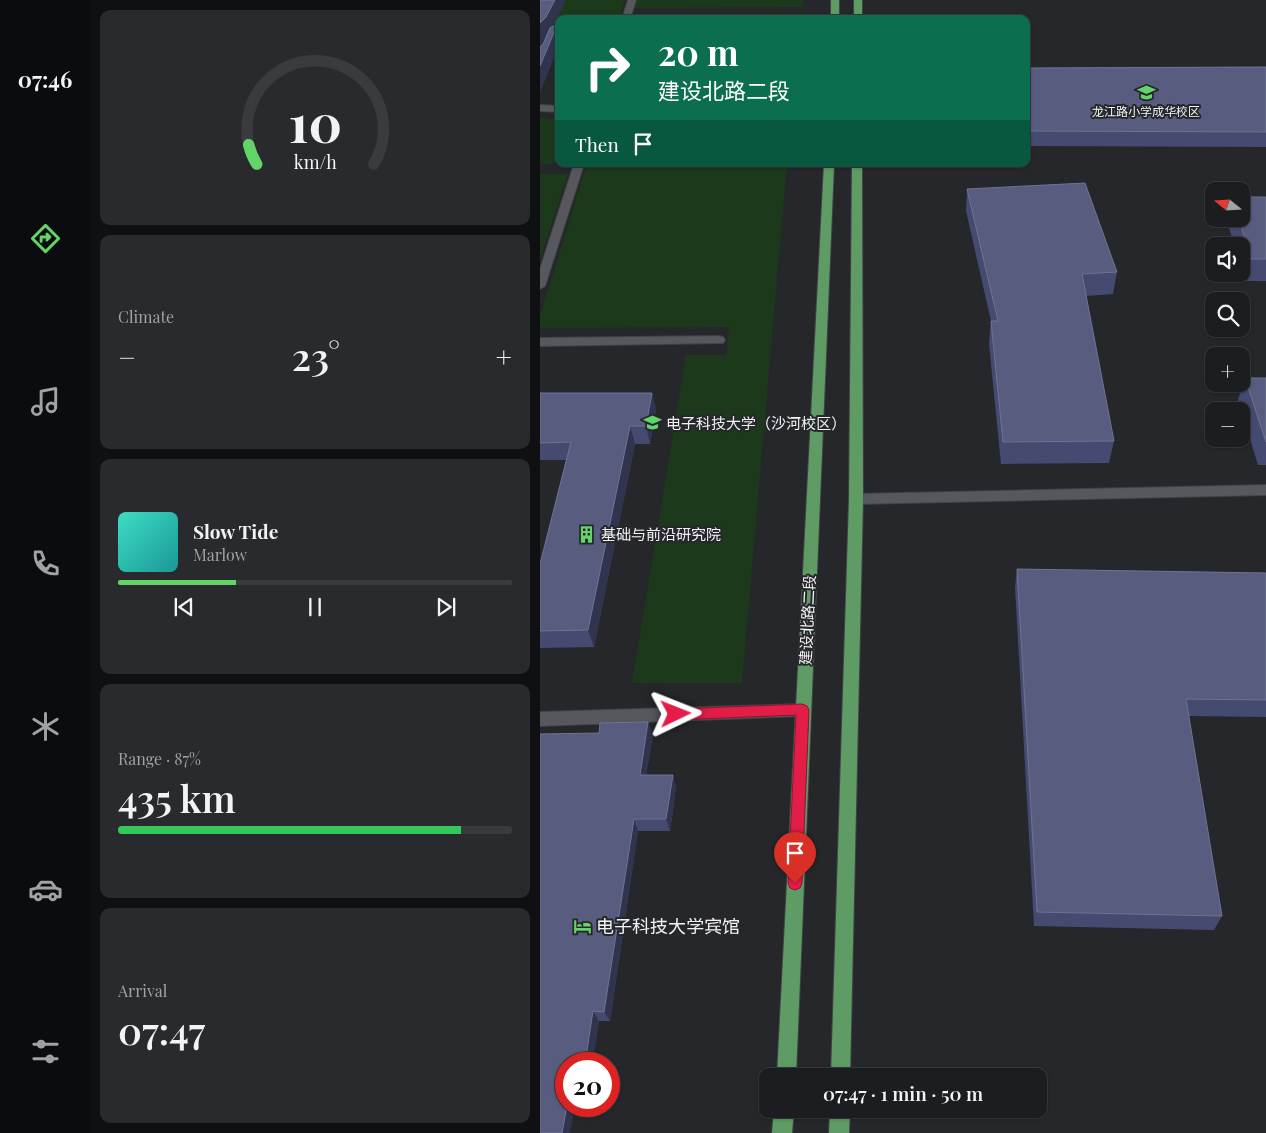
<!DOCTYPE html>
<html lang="en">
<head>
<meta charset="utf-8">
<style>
	:root { --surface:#1c1d20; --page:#292a2d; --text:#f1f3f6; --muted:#a0a2a5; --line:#3a3b3e; --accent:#63d468 }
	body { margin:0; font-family:"Playfair Display","Noto Sans SC",serif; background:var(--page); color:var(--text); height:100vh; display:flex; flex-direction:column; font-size:19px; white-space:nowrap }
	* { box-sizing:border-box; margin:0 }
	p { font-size:16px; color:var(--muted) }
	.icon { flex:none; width:28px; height:28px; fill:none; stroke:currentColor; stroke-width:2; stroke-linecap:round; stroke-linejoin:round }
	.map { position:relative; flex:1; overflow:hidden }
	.sheet { display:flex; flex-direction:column; gap:10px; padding:10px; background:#0f1012; width:450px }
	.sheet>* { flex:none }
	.guide { position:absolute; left:15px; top:15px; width:475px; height:152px; border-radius:10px; box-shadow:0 1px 4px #0004,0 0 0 1px var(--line); background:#0b6e4f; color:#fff; overflow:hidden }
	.needle { width:32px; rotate:288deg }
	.buttons { position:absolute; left:665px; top:182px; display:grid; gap:10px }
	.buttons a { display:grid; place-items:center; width:45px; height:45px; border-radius:10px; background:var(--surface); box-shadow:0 1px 4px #0004,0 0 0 1px var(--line); font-size:25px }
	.speed { position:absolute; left:15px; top:1052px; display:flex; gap:10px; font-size:25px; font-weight:700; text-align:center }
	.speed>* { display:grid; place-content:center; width:65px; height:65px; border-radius:50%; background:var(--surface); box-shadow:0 1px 4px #0004,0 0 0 1px var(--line); line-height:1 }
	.speed .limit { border:8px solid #d22; background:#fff; color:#111 }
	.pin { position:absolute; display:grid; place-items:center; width:42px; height:42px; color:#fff; margin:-51px -21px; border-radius:50% 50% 50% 0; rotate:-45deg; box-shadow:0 0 5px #0007 }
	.pin .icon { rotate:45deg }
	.me { position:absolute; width:55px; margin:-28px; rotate:88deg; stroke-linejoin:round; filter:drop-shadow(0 0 4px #0008) }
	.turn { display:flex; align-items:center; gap:18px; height:105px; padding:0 20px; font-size:22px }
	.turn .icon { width:65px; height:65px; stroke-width:2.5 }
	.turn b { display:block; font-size:35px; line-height:42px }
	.then { display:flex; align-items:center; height:48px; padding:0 20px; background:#0003; gap:10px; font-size:19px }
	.big { font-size:38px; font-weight:600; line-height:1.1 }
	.sheet .card { flex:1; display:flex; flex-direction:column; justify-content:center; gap:8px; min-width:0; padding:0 18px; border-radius:10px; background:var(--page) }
	.sheet .dial { align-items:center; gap:0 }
	.dial svg { height:130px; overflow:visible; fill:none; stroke:var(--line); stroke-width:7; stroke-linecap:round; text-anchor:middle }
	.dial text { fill:var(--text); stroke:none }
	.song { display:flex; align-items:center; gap:15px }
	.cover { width:60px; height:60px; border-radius:8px; background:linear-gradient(135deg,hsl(170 70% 55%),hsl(180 70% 35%)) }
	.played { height:5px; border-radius:2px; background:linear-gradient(90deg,var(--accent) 30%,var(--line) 30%) }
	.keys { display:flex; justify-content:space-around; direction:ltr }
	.heat { display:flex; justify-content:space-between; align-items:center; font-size:28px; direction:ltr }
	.charge { height:8px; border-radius:4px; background:linear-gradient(90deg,#34c759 87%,var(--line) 0) }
	.trip { position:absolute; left:219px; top:1068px; width:288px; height:50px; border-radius:10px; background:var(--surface); box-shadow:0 1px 4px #0004,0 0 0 1px var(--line); font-weight:600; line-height:50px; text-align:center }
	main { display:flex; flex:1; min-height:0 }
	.menu { display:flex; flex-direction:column; width:90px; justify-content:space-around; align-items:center; background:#0b0c0d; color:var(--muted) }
	.menu .icon { width:35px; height:35px }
	.menu .current { color:var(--accent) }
	.menu b { font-size:22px; color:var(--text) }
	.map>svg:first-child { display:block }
	.green { fill:#1c391c }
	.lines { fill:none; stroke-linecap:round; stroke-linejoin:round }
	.service-casing { stroke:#414246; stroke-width:2 }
	.pedestrian-casing { stroke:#414246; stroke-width:2 }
	.primary-casing { stroke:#414246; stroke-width:2 }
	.service { fill:#57585d; fill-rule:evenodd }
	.pedestrian { fill:#57585d; fill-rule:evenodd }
	.primary { fill:#5f9b64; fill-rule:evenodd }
	.wall { fill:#454a70 }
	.shaded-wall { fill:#31344e }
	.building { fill:#585c7e; stroke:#707391 }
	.route { fill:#e11d48; stroke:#92132f }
	.labels { text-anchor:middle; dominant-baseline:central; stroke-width:4; stroke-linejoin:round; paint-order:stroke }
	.far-poi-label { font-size:12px; fill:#f2f2f6; stroke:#26272b }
	.poi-label { font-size:15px; fill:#f2f2f6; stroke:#26272b; text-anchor:start }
	.street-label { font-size:15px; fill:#f2f2f6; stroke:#26272b }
	.near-poi-label { font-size:18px; fill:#f2f2f6; stroke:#26272b; text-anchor:start }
</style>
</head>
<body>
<main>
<nav class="menu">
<b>07:46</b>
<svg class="icon current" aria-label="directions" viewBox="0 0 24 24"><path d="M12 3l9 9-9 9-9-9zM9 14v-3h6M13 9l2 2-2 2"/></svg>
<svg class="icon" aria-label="music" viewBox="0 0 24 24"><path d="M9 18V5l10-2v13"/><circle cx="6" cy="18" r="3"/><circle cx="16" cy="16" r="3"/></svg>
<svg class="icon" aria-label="phone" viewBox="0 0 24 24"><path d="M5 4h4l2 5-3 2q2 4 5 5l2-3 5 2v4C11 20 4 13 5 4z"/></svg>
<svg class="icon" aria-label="climate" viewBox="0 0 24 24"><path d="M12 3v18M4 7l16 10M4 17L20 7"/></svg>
<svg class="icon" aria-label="car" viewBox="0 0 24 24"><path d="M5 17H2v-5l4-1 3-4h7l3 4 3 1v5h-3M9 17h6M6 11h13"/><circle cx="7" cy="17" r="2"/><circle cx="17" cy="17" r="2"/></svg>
<svg class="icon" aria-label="filters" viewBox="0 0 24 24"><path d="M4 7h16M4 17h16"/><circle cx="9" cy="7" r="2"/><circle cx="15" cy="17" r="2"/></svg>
</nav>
<section class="sheet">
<div class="card dial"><svg viewBox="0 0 100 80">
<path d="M14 69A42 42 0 1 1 86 69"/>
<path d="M14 69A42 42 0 0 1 9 57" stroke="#63d468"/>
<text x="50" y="56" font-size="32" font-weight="700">10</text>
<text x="50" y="72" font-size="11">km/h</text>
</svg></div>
<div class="card"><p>Climate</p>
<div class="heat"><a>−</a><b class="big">23°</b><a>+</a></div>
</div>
<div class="card">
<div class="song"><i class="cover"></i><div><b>Slow Tide</b><p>Marlow</p></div></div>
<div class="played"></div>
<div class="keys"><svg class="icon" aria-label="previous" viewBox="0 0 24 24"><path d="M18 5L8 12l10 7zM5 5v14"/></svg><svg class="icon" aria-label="pause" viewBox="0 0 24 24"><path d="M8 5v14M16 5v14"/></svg><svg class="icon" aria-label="next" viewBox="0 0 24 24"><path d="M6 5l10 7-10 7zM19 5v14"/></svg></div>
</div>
<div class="card"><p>Range · 87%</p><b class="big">435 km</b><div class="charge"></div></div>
<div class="card"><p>Arrival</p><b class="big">07:47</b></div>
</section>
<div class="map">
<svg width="726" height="1133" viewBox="0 0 726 1133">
	<rect width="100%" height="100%" fill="#26272b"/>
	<g class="green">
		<path d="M16,0H85L79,19H19V25L7,29Z"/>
		<path d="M95,0H263L262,7L92,8Z"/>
		<path d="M0,117H4L3,119L19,118V163L0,164Z"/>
		<path d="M47,164H247L202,683H92L146,355H186L189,327L0,328V316Z"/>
		<path d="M0,174H28L0,260Z"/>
	</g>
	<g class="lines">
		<defs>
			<g id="service">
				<path d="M88,0H96L90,19H82Z"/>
				<path d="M0,105L19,106V112L0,111Z"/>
				<path d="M34,164H44L5,286L0,289V269Z"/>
				<path d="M179,336L183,337L185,340L183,343L0,346V338Z"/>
				<path d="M262,704L267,705L270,710L267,715L262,716L0,726V712Z"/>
			</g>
			<path id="pedestrian" d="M726,485V495L316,504L311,502L309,499L311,496L316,494Z"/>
			<g id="primary">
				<rect x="291" y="0" width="8" height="19"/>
				<rect x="314" y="0" width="8" height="19"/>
				<path d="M284,164H294L256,1076H237Z"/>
				<path d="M312,164H322L323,499L310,1076H291L309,499Z"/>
				<path d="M234,1109H254L252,1133H232Z"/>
				<path d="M290,1109H310L309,1133H289Z"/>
			</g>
		</defs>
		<use href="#service" class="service-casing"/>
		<use href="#pedestrian" class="pedestrian-casing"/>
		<use href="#primary" class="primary-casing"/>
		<use href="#service" class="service"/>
		<use href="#pedestrian" class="pedestrian"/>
		<use href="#primary" class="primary"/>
	</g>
	<g class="wall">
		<path d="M726,67V147L486,146V68Z"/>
		<path d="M427,189L577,272L573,294L546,296L574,441L569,463L461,464L449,344L451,321L426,211Z"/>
		<path d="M726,197V281H705L701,268V246H695L686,219H701Z"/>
		<path d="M705,378H726V465H718L698,400Z"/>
		<path d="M0,393H112L116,410L110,444H95L54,647L0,648V564L26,460H0Z"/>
		<path d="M477,569L726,573V717L649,716L682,916L674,930L494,926L475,587Z"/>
		<path d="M108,722L113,735L106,775L136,787L130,831H98L70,1021H59L52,1064H26L0,1133L59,733Z"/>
	</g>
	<g class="shaded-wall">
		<path d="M15,0H26L10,33L4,39L0,48V23Z"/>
		<path d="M18,23L19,28V45L0,93V66Z"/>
		<path d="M112,393L116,410L110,444L106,426Z"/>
		<path d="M90,426L95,444L54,647L48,630Z"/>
		<path d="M108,722L113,735L104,787L100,775Z"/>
		<path d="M133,775L136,787L130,831L126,819Z"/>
		<path d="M94,819L98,831L70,1021L64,1012Z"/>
		<path d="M53,1011L59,1021L52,1064H45Z"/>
		<path d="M27,1106H35L30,1133H22Z"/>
	</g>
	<g class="building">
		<path d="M0,0H15L6,17L0,23Z"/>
		<path d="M18,23L0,66V47L3,44L10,28Z"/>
		<path d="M726,67V132L486,131V68Z"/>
		<path d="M545,183L577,272L542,274L574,441L463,442L451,321H458L427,189Z"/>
		<path d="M701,197H726V259H711L699,219H701Z"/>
		<path d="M705,378H726V442Z"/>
		<path d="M0,393H112L106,426H90L48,630L0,631V564L31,442L0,443Z"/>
		<path d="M477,569L726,573V700L646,699L682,916L497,912Z"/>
		<path d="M108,722L100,775H133L126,819H94L64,1012L53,1011L45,1064H26L27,1106L22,1133H0V734L59,733L60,723Z"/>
	</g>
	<path class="route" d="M262,704L267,706L269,710L262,883L260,888L255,890L250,888L248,883L256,715L136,720L131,718L130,714L131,710L136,709Z"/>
	<defs>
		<symbol id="school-bare" viewBox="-9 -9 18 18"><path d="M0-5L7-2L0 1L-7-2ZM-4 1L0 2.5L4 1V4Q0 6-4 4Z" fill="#63d468" stroke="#26272b" stroke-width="2.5" paint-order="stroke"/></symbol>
		<symbol id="university-bare" viewBox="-9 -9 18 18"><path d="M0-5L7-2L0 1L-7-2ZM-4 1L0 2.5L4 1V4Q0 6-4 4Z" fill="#63d468" stroke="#26272b" stroke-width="2.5" paint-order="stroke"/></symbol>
		<symbol id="building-bare" viewBox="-9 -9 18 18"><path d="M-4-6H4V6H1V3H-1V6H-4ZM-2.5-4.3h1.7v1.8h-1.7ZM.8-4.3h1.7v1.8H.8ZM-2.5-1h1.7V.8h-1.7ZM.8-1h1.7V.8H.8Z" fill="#63d468" stroke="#26272b" stroke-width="2.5" paint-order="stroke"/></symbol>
		<symbol id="hotel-bare" viewBox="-9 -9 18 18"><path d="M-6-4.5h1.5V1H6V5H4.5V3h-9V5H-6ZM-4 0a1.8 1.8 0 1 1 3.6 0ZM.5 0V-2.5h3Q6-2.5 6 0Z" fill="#63d468" stroke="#26272b" stroke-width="2.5" paint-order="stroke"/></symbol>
	</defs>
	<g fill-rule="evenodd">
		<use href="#school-bare" x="594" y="80" width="25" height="25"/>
		<use href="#university-bare" x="100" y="410" width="25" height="25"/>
		<use href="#building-bare" x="34" y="522" width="25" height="25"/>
		<use href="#hotel-bare" x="30" y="914" width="25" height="25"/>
	</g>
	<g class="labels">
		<g class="far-poi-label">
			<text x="606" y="111">龙江路小学成华校区</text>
		</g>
		<g class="poi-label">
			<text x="126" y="423">电子科技大学（沙河校区）</text>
			<text x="61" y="534">基础与前沿研究院</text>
		</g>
		<g class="street-label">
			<text transform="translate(267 620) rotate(-87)">建设北路二段</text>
		</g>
		<g class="near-poi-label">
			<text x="56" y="926">电子科技大学宾馆</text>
		</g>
	</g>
</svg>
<div class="buttons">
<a><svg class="needle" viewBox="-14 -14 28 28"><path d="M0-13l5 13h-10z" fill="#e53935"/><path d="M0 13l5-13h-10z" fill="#a0a2a5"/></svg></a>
<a><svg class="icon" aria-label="sound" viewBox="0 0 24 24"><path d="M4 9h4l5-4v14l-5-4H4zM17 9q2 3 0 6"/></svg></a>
<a><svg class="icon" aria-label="search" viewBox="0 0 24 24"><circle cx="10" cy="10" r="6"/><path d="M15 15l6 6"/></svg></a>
<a>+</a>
<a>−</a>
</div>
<div class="speed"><div class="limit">20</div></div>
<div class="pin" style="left:255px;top:883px;background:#d93025"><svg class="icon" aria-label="arrive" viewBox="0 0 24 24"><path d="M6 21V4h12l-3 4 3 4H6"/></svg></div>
<svg class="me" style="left:136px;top:714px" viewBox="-20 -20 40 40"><path d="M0-17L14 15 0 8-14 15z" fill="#e11d48" stroke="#fff" stroke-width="4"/></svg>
<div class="trip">07:47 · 1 min · 50 m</div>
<div class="guide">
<div class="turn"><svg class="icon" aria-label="right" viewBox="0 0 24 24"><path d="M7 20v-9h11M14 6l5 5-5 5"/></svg><div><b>20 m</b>建设北路二段</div></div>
<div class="then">Then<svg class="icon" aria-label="arrive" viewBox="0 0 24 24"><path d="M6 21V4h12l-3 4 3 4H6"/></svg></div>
</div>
</div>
</main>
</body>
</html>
